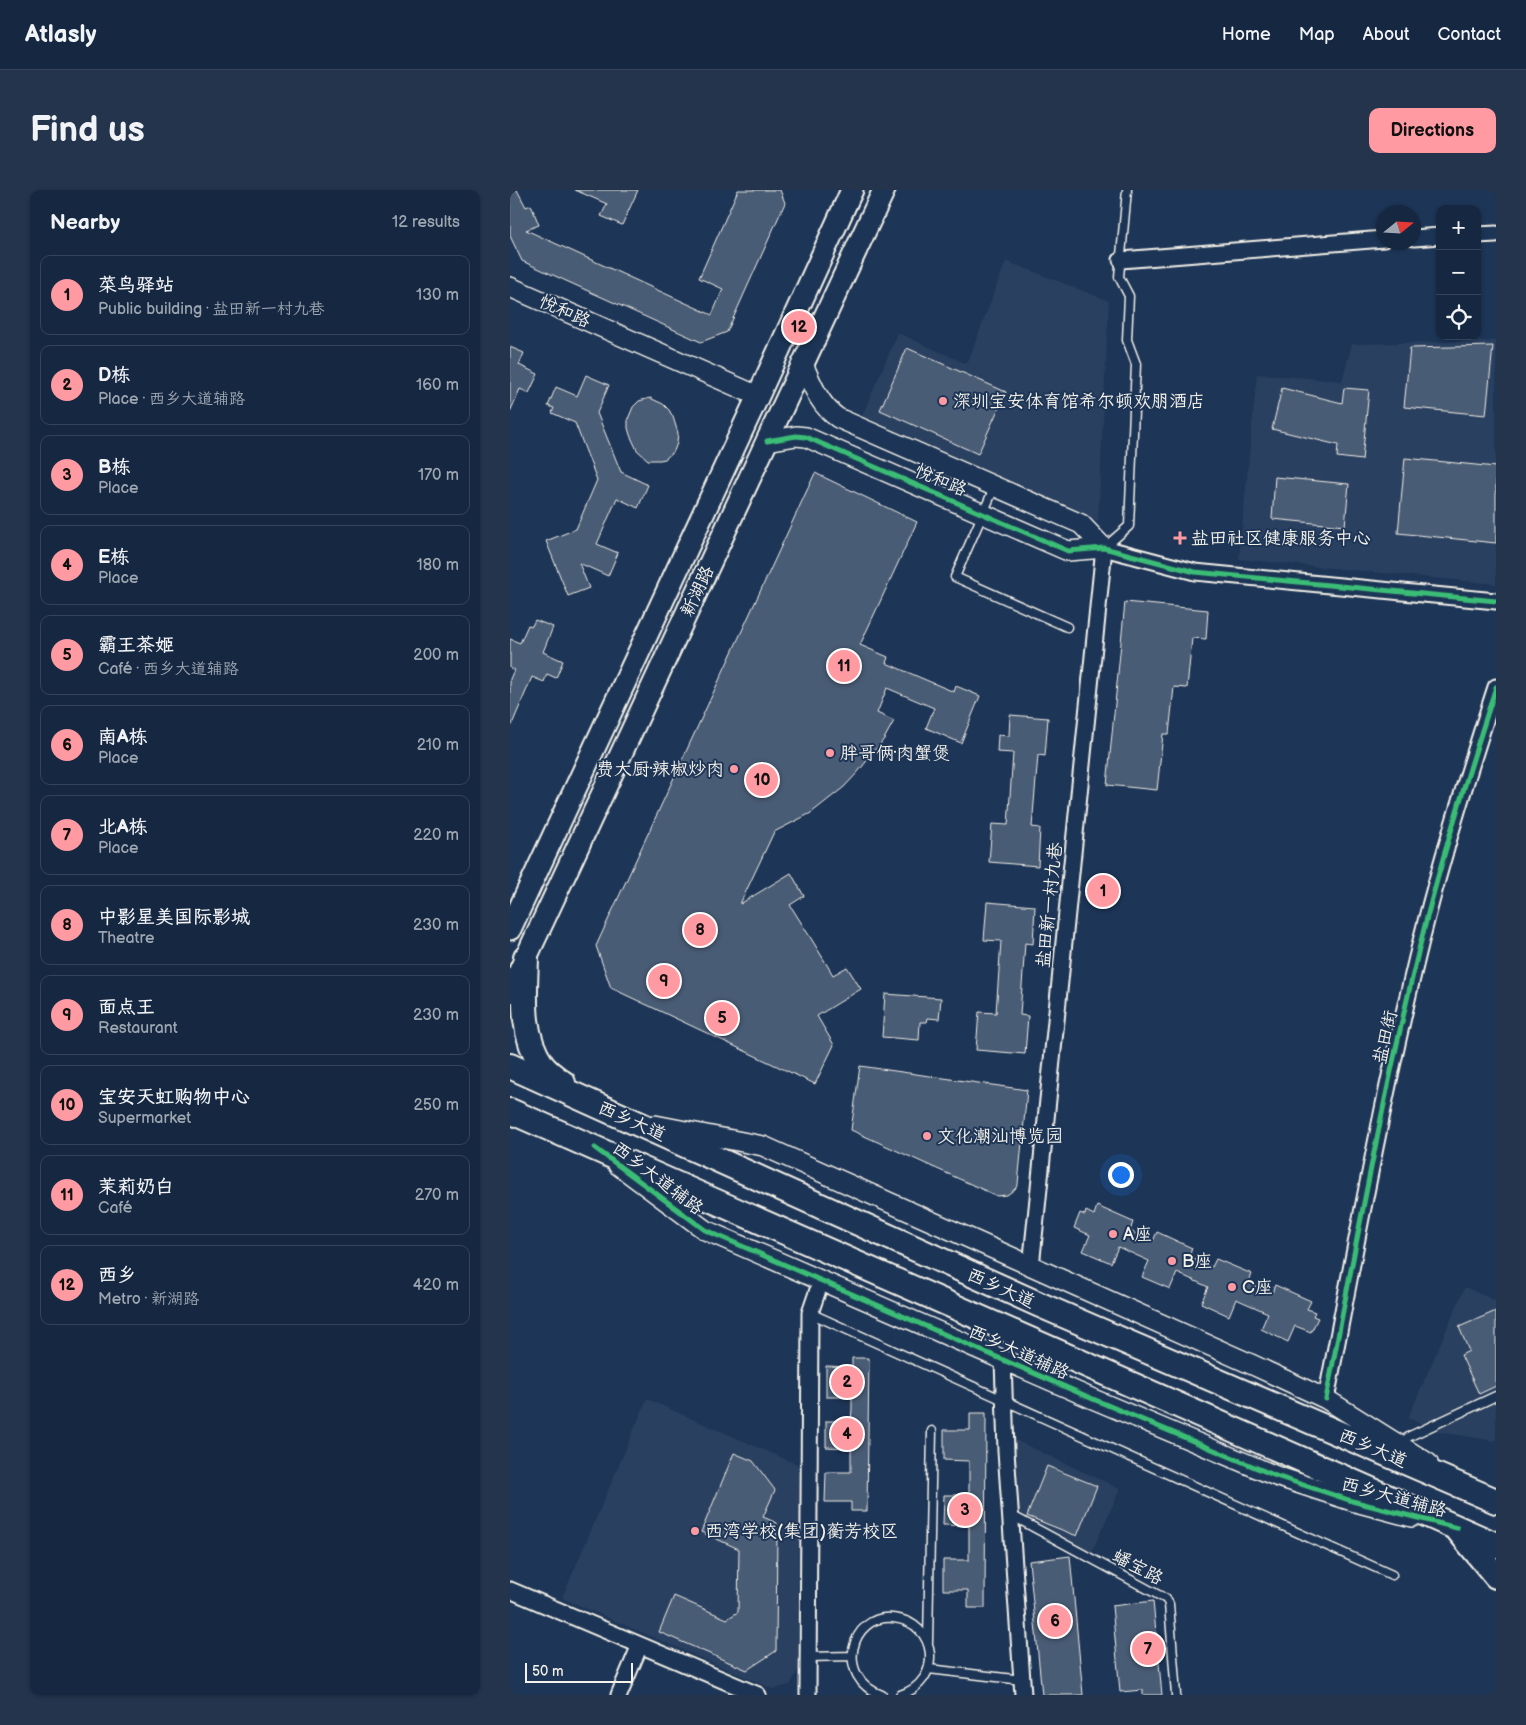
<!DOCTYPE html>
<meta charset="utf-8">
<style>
body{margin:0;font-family:"Balsamiq Sans","LXGW WenKai TC",sans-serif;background:#23344c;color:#f1f3f6}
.controls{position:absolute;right:15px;top:15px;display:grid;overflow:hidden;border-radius:10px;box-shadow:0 1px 4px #0004}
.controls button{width:45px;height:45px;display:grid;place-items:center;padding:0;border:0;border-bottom:1px solid #35445a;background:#162841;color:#f1f3f6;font:25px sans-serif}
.compass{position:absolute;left:866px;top:15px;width:45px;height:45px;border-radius:50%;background:#162841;box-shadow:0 1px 4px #0004;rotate:72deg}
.scale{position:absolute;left:15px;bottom:12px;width:108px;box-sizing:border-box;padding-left:5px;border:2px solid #f4f1e8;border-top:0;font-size:14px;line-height:18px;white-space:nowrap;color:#f4f1e8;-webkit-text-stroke:4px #1d3557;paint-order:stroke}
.you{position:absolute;left:610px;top:984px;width:18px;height:18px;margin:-12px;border:4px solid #fff;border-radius:50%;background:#1a73e8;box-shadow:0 0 0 8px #1a73e833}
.badge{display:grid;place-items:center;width:32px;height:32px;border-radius:50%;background:#ff9aa2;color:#111;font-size:16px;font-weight:700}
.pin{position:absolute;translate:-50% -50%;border:2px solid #fff;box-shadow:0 1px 5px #0006}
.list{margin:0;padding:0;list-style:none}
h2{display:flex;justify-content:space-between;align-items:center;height:65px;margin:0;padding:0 20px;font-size:21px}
h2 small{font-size:16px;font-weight:400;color:#9ea6b1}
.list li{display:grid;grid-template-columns:32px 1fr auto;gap:15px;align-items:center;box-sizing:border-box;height:80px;margin:0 10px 10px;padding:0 10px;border:1px solid #35445a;border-radius:10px}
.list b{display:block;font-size:19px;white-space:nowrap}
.list p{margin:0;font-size:16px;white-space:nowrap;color:#9ea6b1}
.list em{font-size:16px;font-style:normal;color:#9ea6b1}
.icon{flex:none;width:28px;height:28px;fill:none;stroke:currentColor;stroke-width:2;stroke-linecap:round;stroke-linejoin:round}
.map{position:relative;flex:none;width:986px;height:1505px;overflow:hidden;border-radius:10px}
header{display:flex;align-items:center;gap:30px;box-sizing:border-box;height:70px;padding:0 25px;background:#162841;border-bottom:1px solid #35445a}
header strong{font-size:24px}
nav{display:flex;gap:28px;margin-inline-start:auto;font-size:18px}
.intro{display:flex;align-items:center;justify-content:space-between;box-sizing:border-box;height:120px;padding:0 30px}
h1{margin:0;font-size:35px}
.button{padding:12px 22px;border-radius:10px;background:#ff9aa2;color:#111;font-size:18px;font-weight:700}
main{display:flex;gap:30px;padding:0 30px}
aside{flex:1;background:#162841;border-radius:10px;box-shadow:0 1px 4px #0004}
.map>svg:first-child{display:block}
</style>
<header>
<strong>Atlasly</strong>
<nav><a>Home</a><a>Map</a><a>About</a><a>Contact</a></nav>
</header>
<div class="intro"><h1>Find us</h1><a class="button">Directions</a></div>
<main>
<aside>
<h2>Nearby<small>12 results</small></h2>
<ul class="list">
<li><span class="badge">1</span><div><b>菜鸟驿站</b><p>Public building · 盐田新一村九巷</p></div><em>130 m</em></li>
<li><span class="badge">2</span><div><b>D栋</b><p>Place · 西乡大道辅路</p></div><em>160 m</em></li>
<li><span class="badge">3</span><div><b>B栋</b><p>Place</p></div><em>170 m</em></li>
<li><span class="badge">4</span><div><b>E栋</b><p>Place</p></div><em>180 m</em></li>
<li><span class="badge">5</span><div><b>霸王茶姬</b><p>Café · 西乡大道辅路</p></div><em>200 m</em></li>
<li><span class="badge">6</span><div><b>南A栋</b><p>Place</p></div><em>210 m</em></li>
<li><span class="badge">7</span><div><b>北A栋</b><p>Place</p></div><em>220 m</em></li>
<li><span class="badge">8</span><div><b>中影星美国际影城</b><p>Theatre</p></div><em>230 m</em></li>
<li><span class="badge">9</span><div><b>面点王</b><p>Restaurant</p></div><em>230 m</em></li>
<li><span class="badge">10</span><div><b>宝安天虹购物中心</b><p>Supermarket</p></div><em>250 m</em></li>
<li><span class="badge">11</span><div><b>茉莉奶白</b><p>Café</p></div><em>270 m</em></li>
<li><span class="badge">12</span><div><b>西乡</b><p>Metro · 新湖路</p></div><em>420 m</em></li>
</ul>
</aside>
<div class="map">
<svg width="986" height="1505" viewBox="0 0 986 1505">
<rect width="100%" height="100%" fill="#1d3557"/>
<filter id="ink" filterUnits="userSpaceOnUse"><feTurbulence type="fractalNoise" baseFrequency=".02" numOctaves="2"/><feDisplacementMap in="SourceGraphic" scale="10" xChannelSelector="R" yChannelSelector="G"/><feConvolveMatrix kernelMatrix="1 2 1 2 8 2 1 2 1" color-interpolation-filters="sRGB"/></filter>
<g filter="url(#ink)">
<path fill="#2a4060" d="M 496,71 L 599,111 L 588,332 L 352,226 L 388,143 L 457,174 Z
M 986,151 L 986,394 L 729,369 L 747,184 L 832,191 L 842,154 Z
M 955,1097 L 986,1111 L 986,1251 L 929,1242 L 898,1228 Z
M 137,1209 L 289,1275 L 288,1480 L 280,1495 L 263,1499 L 52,1408 Z
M 503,1249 L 610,1299 L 580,1366 L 510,1328 Z"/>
<path fill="#485b74" stroke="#f4f1e8" d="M 0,0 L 7,0 L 16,17 L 21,15 L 29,35 L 16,40 L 202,125 L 213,99 L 189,88 L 228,0 L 270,0 L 275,13 L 217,142 L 191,152 L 12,71 L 0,46 Z
M 65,0 L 128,0 L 112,35 L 91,26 L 97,14 Z
M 983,156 L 976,225 L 894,217 L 900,158 Z
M 0,157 L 14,163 L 9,175 L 28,184 L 19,203 L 10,199 L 0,222 Z
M 397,158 L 496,202 L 468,264 L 370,220 Z
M 76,185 L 99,195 L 87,223 L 111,282 L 138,295 L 128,318 L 107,308 L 87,354 L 108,363 L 98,386 L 69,373 L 79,398 L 58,406 L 36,351 L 66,339 L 87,290 L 65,233 L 42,223 L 44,218 L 38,216 L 46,197 L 67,206 Z
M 772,198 L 832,213 L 834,198 L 859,200 L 852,270 L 827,267 L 828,255 L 762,239 Z
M 140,208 L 153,214 L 159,220 L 163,227 L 168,243 L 167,253 L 164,261 L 155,269 L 150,270 L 138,270 L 127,260 L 120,245 L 118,238 L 118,229 L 123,217 L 129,211 Z
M 895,268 L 986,277 L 986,353 L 888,343 Z
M 305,283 L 407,332 L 350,455 L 378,467 L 376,473 L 444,502 L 446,496 L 470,506 L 451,553 L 416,538 L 424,518 L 377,498 L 367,523 L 384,531 L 374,549 L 348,582 L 334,597 L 301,623 L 264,642 L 230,714 L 281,683 L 294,706 L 280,715 L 302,750 L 323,785 L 337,777 L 351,799 L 307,826 L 324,855 L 305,894 L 101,798 L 86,756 Z
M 765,287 L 839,294 L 835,336 L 762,329 Z
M 615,412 L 698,420 L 696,449 L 682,448 L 677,498 L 664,497 L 659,544 L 653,544 L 647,600 L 597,595 Z
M 25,430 L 43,437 L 33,462 L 53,471 L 46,488 L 37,484 L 34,492 L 22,487 L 0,539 L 0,489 L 4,480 L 0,478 L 0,449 L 10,453 L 18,435 L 22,436 Z
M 500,525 L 538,528 L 535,566 L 528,565 L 522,637 L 530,638 L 528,676 L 479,672 L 482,634 L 498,635 L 503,563 L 487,562 L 488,545 L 499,546 Z
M 477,712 L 525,716 L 523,754 L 515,753 L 510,825 L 518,826 L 515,864 L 466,860 L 469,822 L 486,823 L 491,751 L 474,750 Z
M 375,804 L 431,808 L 429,829 L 418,828 L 417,832 L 410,832 L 409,850 L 372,847 Z
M 350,876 L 517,900 L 508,994 L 505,999 L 497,1005 L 487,1006 L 341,940 Z
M 587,1016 L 623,1032 L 620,1041 L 643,1051 L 647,1042 L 682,1058 L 679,1067 L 702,1077 L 706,1069 L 742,1084 L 738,1093 L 762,1103 L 765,1095 L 801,1111 L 797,1119 L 805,1122 L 803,1126 L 808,1128 L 801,1142 L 785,1136 L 778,1152 L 751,1139 L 758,1123 L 726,1109 L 719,1126 L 691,1113 L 698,1097 L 683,1090 L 667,1083 L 660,1099 L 632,1087 L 639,1071 L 608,1057 L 601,1073 L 573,1061 L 580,1045 L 564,1038 L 570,1023 L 575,1025 L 576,1021 L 584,1025 Z
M 986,1121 L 986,1196 L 969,1204 L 951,1165 L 959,1161 L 949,1137 Z
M 342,1168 L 359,1168 L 357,1321 L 341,1321 L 341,1312 L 315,1312 L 316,1282 L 341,1282 L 341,1258 L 316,1257 L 316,1231 L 341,1231 L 342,1219 L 342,1207 L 316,1207 L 316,1176 L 342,1177 Z
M 460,1223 L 476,1223 L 475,1418 L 458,1418 L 458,1400 L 433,1400 L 433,1370 L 459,1370 L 459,1336 L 433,1335 L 434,1305 L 459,1305 L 459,1271 L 434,1270 L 434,1240 L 460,1240 Z
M 224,1263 L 243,1271 L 265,1300 L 253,1327 L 267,1333 L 266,1461 L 237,1480 L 149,1442 L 164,1406 L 217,1429 L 228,1422 L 229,1359 L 191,1342 Z
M 537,1276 L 587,1296 L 567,1346 L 517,1326 Z
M 560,1366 L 573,1505 L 532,1505 L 519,1371 Z
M 643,1411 L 652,1505 L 633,1505 L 633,1500 L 610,1502 L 602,1416 Z"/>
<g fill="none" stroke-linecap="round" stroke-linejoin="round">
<defs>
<path id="service" d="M 485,296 L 445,387 L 557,437
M 594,358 L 619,336 L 626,174 L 617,150 L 619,106 L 609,87 L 617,0
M 300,1123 L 882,1385
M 888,1254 L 900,1246 L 986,1206
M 501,1325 L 656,1409 L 659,1414 L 666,1505
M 418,1452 L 422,1241
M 298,1467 L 342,1466
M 419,1479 L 512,1490
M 372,1505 C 324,1489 340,1423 383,1428 C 428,1432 434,1492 390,1505"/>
<path id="minor" d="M 967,45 L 986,44
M 904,48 L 930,46
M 611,70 L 874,49
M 521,1077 L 594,358 L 685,382 L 986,411
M 493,1170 L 496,1261 L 513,1505
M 816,1209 C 846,1055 874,900 912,747 C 933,662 959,580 986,497
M 0,1400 L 248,1505
M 109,1505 L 130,1455
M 298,1505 L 300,1123 L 311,1091"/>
<path id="tertiary" d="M 0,97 L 248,206
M 293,174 C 302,194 309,215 328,228 L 571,334 L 594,358
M 257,251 L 286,246 L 296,247 L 558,361 L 594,358
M 145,935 L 253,956 L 743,1175 L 816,1209 L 918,1273
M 108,975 L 195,1040 L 583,1209 L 766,1286 L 842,1311 L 902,1327"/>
<path id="secondary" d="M 0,739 L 248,206 L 342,0
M 0,802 L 374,0"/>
<path id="primary" d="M 16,768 C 15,805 10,843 32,875 C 37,882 46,888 53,893
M 0,876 L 528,1114 L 986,1311
M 0,921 L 986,1355
M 949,1341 L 986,1386"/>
</defs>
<use href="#service" stroke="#f4f1e8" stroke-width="11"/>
<use href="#minor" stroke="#f4f1e8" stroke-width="19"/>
<use href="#tertiary" stroke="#f4f1e8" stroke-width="22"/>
<use href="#secondary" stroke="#f4f1e8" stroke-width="25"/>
<use href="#primary" stroke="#f4f1e8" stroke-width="28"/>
<use href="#service" stroke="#1d3557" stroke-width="8"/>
<use href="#minor" stroke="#1d3557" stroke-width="15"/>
<use href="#tertiary" stroke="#1d3557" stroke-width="19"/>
<use href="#secondary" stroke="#1d3557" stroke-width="21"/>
<use href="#primary" stroke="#1d3557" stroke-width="24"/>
<defs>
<path id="cycleway" d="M 257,251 L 286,246 L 296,247 L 558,361 L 594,358 L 685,382 L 986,411
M 85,958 L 195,1040 L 583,1209 L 766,1286 L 842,1311 L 947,1338
M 816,1209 C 846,1055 874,900 912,747 C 933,662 959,580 986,497"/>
</defs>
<use href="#cycleway" stroke="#1d3557" stroke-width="8"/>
<use href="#cycleway" stroke="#3abd76" stroke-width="5"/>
</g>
</g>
<g fill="#ff9aa2" stroke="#1d3557" stroke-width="2">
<circle cx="433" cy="211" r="5"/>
<path d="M667.5 340.5h5v5h5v5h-5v5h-5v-5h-5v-5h5z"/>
<circle cx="320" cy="563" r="5"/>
<circle cx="224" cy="579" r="5"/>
<circle cx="417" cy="946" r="5"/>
<circle cx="603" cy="1044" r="5"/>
<circle cx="662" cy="1071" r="5"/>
<circle cx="722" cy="1097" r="5"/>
<circle cx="185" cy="1341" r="5"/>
</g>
<g text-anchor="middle" stroke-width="4" stroke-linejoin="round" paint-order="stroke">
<g font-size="18" fill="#f4f1e8" stroke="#1d3557">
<text transform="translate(55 121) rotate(24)" y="6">悦和路</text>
<text transform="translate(431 290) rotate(23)" y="6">悦和路</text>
<text transform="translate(187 401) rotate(-65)" y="6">新湖路</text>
<text transform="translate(539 715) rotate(-84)" y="6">盐田新一村九巷</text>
<text transform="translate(875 847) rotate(-77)" y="6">盐田街</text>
<text transform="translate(122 931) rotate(24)" y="6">西乡大道</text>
<text transform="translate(148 988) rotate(37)" y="6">西乡大道辅路</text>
<text transform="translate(491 1098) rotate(24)" y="6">西乡大道</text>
<text transform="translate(509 1162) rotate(24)" y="6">西乡大道辅路</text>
<text transform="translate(863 1258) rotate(23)" y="6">西乡大道</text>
<text transform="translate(884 1307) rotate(15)" y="6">西乡大道辅路</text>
<text transform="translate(628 1377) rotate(28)" y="6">蟠宝路</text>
</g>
<g font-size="18" fill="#f4f1e8" stroke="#1d3557" text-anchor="start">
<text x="443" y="217">深圳宝安体育馆希尔顿欢朋酒店</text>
<text x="681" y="354">盐田社区健康服务中心</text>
<text x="330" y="569">胖哥俩·肉蟹煲</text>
<text x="214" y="585" text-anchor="end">费大厨·辣椒炒肉</text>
<text x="427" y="952">文化潮汕博览园</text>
<text x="613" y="1050">A座</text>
<text x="672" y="1077">B座</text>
<text x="732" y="1103">C座</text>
<text x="195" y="1347">西湾学校(集团)蘅芳校区</text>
</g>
</g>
</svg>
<div class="controls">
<button>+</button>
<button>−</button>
<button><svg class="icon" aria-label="locate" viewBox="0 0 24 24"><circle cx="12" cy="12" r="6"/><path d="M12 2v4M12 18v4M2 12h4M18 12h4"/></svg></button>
</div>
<svg class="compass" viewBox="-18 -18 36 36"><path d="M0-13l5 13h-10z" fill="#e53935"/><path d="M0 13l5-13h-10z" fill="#9ea6b1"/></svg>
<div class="scale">50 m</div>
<div class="you"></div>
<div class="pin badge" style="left:593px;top:701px">1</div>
<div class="pin badge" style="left:337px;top:1192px">2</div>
<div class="pin badge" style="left:455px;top:1320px">3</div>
<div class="pin badge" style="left:337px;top:1244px">4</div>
<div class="pin badge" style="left:212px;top:828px">5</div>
<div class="pin badge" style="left:545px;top:1431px">6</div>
<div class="pin badge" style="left:638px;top:1459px">7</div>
<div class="pin badge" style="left:190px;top:740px">8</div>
<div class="pin badge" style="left:154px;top:791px">9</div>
<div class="pin badge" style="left:252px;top:590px">10</div>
<div class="pin badge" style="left:334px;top:476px">11</div>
<div class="pin badge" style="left:289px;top:137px">12</div>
</div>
</main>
